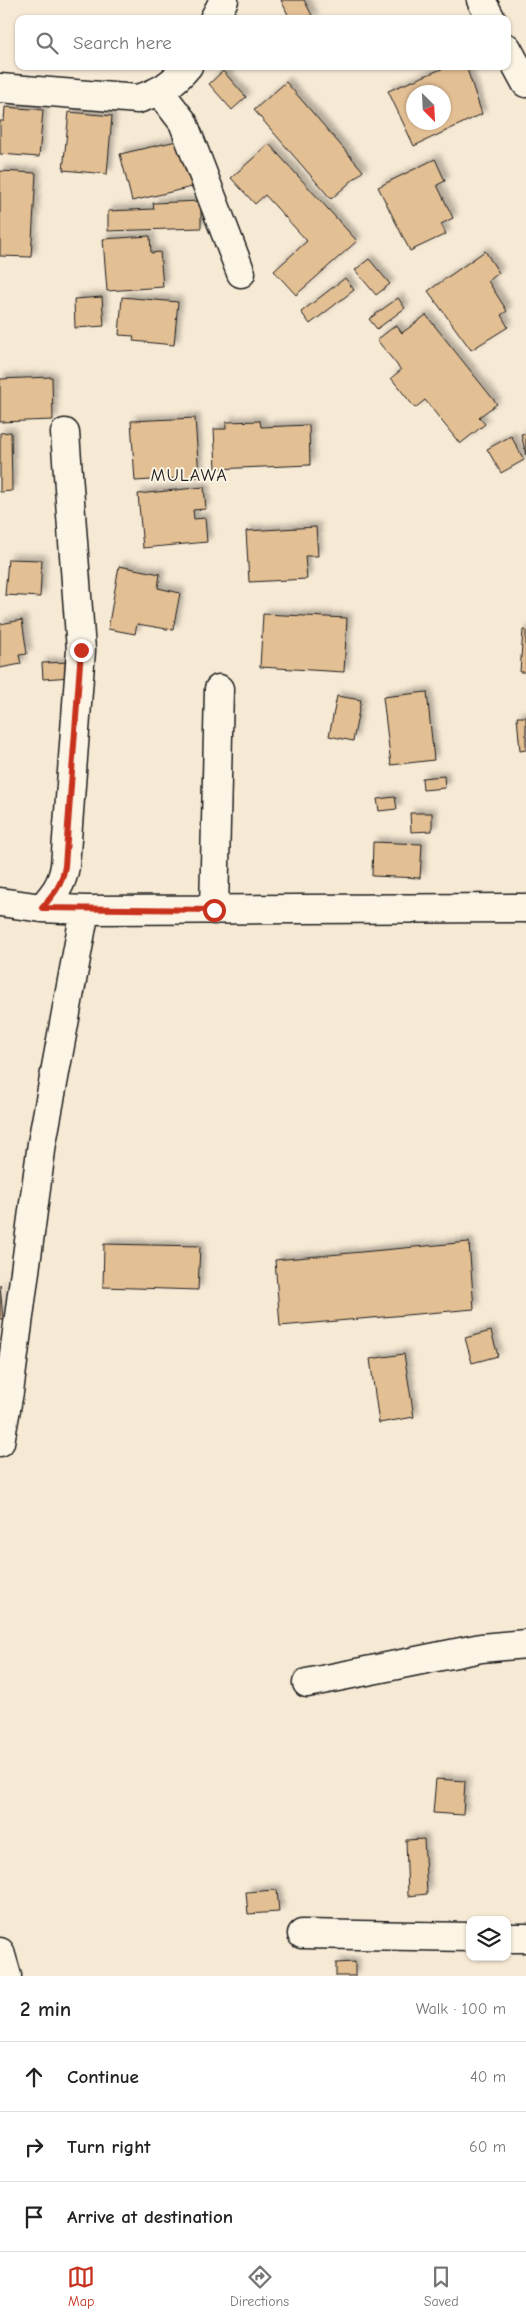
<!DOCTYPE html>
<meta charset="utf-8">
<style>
body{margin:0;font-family:"Comic Neue",sans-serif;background:#f2f2f2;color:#222}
.controls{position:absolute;right:15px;bottom:15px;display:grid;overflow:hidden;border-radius:10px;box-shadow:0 1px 4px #0004}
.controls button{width:45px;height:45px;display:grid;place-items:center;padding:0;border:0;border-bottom:1px solid #e0e0e0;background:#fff;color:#222;font:25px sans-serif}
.compass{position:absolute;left:406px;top:85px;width:45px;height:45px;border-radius:50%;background:#fff;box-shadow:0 1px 4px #0004;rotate:156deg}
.stop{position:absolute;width:15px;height:15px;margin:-11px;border:4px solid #c8321e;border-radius:50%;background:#fff}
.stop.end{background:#c8321e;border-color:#fff;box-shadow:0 1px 5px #0008}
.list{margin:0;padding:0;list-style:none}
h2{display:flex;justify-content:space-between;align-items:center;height:65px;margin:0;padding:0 20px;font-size:21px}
h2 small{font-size:16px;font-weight:400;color:#767676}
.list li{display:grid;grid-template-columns:32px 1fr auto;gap:15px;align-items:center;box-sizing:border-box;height:70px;padding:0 20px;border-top:1px solid #e0e0e0}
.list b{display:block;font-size:19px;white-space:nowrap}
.list em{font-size:16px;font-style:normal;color:#767676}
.icon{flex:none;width:28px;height:28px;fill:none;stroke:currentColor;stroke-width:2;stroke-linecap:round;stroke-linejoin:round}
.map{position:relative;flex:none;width:526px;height:1976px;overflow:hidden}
.search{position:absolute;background:#fff;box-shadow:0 1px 4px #0004;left:15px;right:15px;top:15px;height:55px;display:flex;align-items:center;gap:12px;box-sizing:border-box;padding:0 18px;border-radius:10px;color:#767676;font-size:19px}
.sheet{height:275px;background:#fff}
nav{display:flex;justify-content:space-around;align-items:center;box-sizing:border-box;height:70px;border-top:1px solid #e0e0e0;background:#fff;font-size:14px;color:#767676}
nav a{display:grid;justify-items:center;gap:2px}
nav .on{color:#c8321e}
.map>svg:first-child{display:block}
</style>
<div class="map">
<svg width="526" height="1976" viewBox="0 0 526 1976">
<defs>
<filter id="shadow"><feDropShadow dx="4.5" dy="-4.5" stdDeviation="2.5" flood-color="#0004"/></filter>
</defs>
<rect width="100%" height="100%" fill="#f7ead5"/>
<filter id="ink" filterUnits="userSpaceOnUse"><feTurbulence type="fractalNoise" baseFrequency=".02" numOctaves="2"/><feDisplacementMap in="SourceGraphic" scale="10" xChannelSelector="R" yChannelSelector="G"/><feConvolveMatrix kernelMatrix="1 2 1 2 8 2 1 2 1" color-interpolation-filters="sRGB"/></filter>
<g filter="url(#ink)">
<path fill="#e3bf94" stroke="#1c1c1c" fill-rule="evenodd" filter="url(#shadow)" d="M 281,0 L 304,0 L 314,19 L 290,19 Z
M 449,66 L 466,66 L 482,114 L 414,146 L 388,91 ZM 414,92 L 444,92 L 444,122 L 414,122 Z
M 223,71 L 246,97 L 232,110 L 209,84 Z
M 286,82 L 363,171 L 331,199 L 254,110 Z
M 5,107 L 43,110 L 39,157 L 0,154 L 0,121 L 4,121 Z
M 69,112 L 112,116 L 107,174 L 63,170 Z
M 181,140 L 192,187 L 132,201 L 120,154 Z
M 269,144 L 357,241 L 296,295 L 274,271 L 307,241 L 265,195 L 255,204 L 231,178 Z
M 435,159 L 445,181 L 437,185 L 453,218 L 441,224 L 446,234 L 410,251 L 378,187 Z
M 0,171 L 36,173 L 31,257 L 0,256 Z
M 201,201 L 201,228 L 108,231 L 108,211 L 154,209 L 153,203 Z
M 150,236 L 151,253 L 160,252 L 163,287 L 107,291 L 103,239 Z
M 485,251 L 499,273 L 488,281 L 507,311 L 501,315 L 508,327 L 471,350 L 428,291 Z
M 369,259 L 390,284 L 376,295 L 355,270 Z
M 345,278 L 354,290 L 310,324 L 301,312 Z
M 102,297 L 104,326 L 75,328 L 74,299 Z
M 122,297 L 178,302 L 174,345 L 133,341 L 134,336 L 119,335 Z
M 398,298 L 405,308 L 377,329 L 369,319 Z
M 426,315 L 497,404 L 479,417 L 485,424 L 460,444 L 425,400 L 415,408 L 391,378 L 401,370 L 377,340 L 396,325 L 402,333 Z
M 52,377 L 53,420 L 0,422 L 0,379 Z
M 195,418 L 199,477 L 135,481 L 131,421 Z
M 260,421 L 261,427 L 309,425 L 310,465 L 216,469 L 214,429 L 226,429 L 226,422 Z
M 11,432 L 12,491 L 0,492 L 0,433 Z
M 526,433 L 526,455 L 521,434 Z
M 511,436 L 524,460 L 501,473 L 487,449 Z
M 204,487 L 206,509 L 193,510 L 194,519 L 205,518 L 207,542 L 143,548 L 138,494 Z
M 316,527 L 318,556 L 305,556 L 307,579 L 249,582 L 246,531 Z
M 8,559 L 42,560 L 40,597 L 5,595 Z
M 119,566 L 160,574 L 158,588 L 180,593 L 173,630 L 137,624 L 135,634 L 108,629 Z
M 263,614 L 347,618 L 344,672 L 260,667 Z
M 22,620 L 27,654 L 19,655 L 21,664 L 0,668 L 0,624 Z
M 523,630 L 526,630 L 526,672 L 520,672 Z
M 71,662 L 71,677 L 43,679 L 42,663 Z
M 427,692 L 434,760 L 391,765 L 383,697 Z
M 337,696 L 361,700 L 353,741 L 329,736 Z
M 517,717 L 526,717 L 526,750 L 520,751 Z
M 444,776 L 445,788 L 423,790 L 422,778 Z
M 395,797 L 397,809 L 379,811 L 377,799 Z
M 410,813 L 432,813 L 432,831 L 411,832 Z
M 373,842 L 422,844 L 420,878 L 372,876 Z
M 469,1242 L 474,1309 L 280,1326 L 275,1260 Z
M 104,1244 L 200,1246 L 198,1290 L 103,1287 Z
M 0,1284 L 3,1319 L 0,1319 Z
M 491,1331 L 498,1356 L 472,1363 L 465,1338 Z
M 404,1354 L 414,1417 L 379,1423 L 370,1359 Z
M 436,1779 L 465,1781 L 463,1815 L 433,1813 Z
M 424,1839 L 427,1894 L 408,1896 L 406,1840 Z
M 277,1890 L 279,1912 L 248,1914 L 246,1892 Z
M 355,1962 L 355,1976 L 336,1976 L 336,1963 Z"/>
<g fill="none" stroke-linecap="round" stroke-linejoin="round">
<defs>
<path id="minor" d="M 481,0 L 491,19
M 214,19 L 224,0
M 507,48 L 526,83
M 0,88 L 138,99 C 160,92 173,84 188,66
M 160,92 L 183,122 L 241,273
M 0,902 L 42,908 L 85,910 L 526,908
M 42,908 C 54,894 62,885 65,866 L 81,650 L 65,433
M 214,910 L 219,689
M 0,1442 L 9,1392 L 42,1143 L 85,910
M 307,1683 L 481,1648 L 526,1644
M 302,1934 L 470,1937
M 507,1938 L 526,1938
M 0,1952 L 7,1976"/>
</defs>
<use href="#minor" stroke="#1c1c1c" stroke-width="31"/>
<use href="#minor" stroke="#fcf5e5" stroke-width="28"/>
</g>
</g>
<g fill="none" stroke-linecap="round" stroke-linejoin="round" filter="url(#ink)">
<path stroke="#c8321e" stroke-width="6" d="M 81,650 L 65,866 C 62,885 54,894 42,908 L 214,910"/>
</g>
<g text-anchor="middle" stroke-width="4" stroke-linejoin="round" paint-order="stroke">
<g font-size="18" letter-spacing="1" fill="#1c1c1c" stroke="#fcf5e5">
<text x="189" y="481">MULAWA</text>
</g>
</g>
</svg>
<div class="controls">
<button><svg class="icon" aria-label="layers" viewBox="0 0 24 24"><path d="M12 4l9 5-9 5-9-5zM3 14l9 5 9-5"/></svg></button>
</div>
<svg class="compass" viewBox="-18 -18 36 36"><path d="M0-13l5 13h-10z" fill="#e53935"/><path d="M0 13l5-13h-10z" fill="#767676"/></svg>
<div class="stop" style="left:214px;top:910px"></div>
<div class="stop end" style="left:81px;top:650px"></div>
<div class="search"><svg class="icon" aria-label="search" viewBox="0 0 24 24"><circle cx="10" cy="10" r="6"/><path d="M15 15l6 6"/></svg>Search here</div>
</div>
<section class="sheet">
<h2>2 min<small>Walk · 100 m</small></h2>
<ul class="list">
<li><svg class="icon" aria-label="ahead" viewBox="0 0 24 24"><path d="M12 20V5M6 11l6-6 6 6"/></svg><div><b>Continue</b></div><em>40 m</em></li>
<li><svg class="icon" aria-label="right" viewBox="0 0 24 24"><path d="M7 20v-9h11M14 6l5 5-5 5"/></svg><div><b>Turn right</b></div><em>60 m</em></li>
<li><svg class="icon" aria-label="arrive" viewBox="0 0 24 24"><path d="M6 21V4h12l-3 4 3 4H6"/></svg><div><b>Arrive at destination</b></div></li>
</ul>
</section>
<nav>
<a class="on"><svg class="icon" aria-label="map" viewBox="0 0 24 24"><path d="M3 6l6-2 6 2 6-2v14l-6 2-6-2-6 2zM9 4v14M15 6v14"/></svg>Map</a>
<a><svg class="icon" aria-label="directions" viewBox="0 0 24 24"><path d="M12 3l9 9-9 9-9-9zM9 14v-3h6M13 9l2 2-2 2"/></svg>Directions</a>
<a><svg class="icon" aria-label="saved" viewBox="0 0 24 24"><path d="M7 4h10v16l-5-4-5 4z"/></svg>Saved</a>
</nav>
